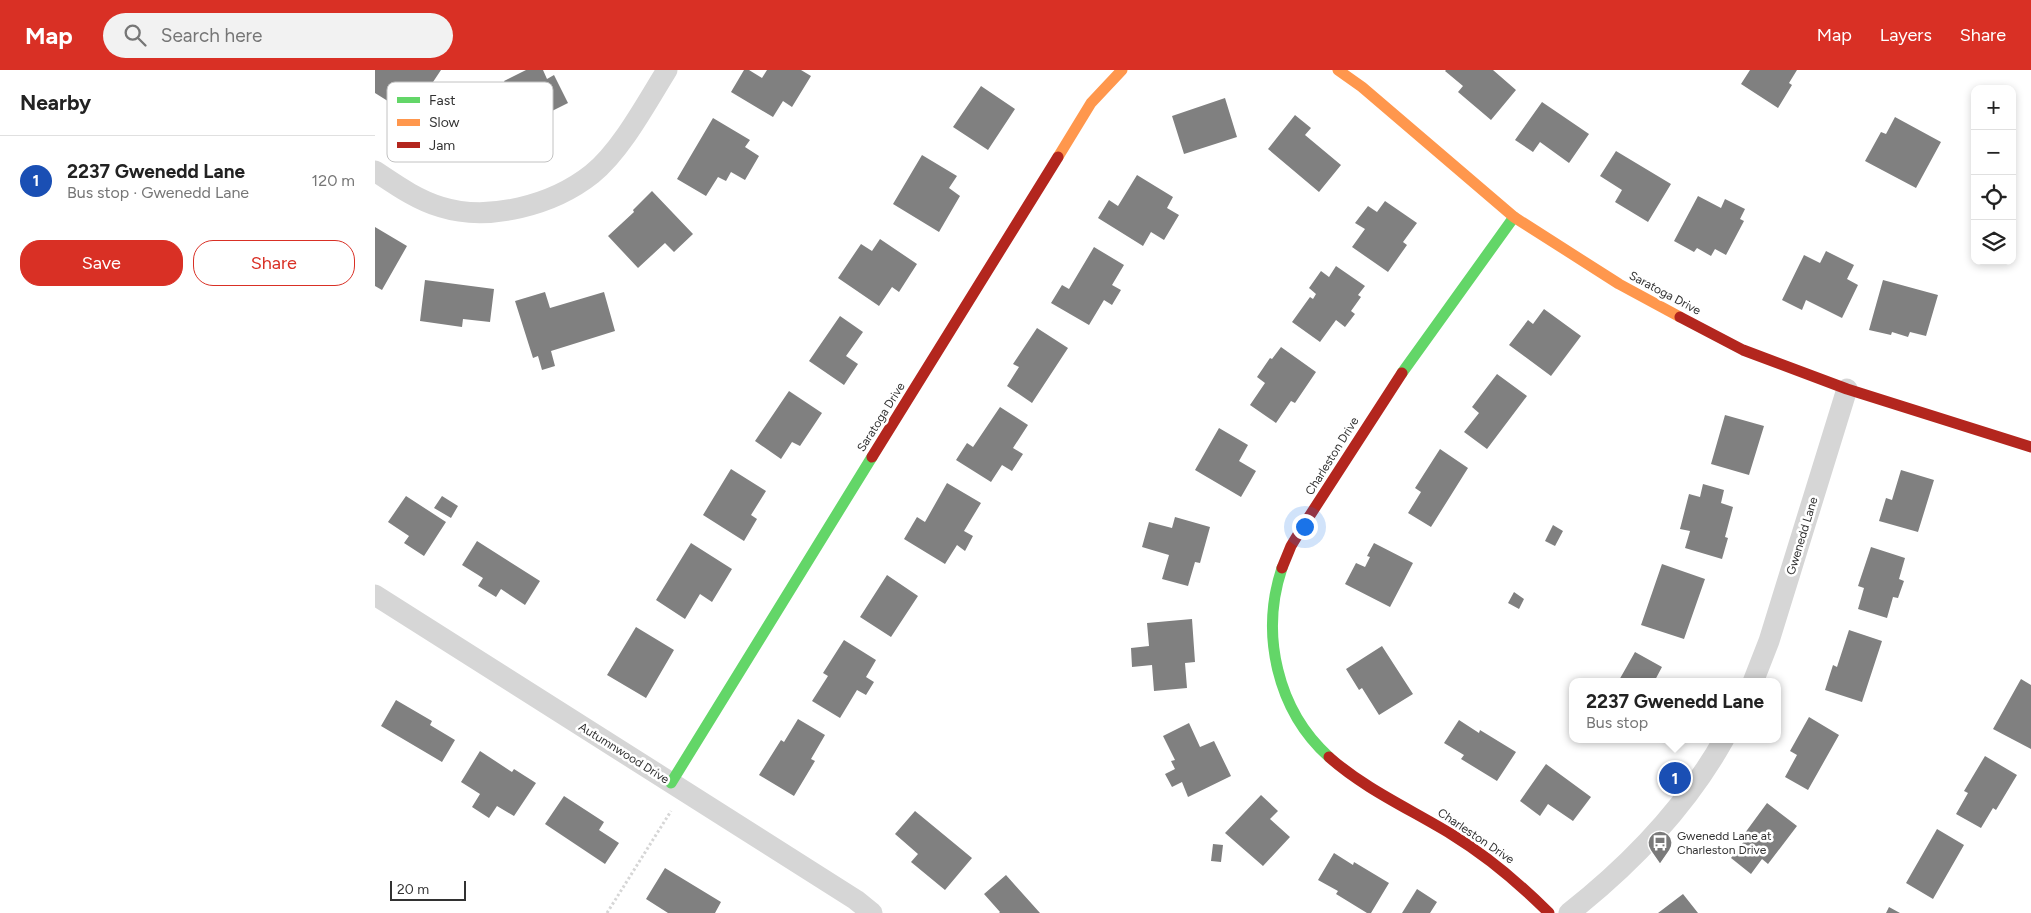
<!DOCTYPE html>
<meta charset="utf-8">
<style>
body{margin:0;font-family:Figtree,sans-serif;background:#f2f2f2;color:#222}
.controls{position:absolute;right:15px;top:15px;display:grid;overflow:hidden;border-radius:10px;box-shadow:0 2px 8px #0003}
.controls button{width:45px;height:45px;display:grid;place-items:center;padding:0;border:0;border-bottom:1px solid #e0e0e0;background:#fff;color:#222;font:25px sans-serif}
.scale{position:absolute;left:15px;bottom:12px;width:76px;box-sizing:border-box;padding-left:5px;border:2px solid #323232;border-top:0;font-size:14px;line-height:18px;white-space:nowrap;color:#323232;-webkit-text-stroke:4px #fff;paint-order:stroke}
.you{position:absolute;left:929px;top:456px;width:18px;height:18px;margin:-12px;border:4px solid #fff;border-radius:50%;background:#1a73e8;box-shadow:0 0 0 8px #1a73e833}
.badge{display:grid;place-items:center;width:32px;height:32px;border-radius:50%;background:#d93025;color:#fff;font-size:16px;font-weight:700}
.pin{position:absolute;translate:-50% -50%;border:2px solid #fff;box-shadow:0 1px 5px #0006}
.popup{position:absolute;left:1194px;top:608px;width:212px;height:65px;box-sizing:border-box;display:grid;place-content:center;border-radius:10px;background:#fff;filter:drop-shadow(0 1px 4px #0005);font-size:16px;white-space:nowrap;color:#767676}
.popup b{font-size:19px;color:#222}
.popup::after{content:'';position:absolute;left:50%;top:100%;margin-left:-10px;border:10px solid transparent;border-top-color:#fff}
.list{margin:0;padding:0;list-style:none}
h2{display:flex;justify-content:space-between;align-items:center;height:65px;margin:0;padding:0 20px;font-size:21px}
h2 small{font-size:16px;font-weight:400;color:#767676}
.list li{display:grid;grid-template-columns:32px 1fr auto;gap:15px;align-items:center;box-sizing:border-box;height:90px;padding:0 20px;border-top:1px solid #e0e0e0}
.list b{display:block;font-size:19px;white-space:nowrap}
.list p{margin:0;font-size:16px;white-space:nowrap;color:#767676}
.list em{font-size:16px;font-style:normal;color:#767676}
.actions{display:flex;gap:10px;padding:15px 20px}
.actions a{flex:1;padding:11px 0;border:1px solid #d93025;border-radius:20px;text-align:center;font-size:18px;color:#d93025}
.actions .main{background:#d93025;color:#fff}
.icon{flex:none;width:28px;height:28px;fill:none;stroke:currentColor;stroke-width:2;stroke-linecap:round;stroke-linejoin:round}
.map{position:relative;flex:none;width:1656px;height:843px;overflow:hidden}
header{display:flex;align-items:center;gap:30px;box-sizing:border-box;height:70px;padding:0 25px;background:#d93025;color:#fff}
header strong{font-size:24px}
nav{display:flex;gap:28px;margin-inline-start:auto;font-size:18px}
.search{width:350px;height:45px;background:#f2f2f2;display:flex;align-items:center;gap:12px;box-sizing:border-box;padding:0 18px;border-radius:28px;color:#767676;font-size:19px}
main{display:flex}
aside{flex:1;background:#fff}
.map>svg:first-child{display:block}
</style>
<header>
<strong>Map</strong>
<div class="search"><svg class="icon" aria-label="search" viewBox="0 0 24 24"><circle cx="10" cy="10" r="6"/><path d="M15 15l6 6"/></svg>Search here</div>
<nav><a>Map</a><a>Layers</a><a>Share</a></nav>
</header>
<main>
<aside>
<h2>Nearby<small></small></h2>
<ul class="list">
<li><span class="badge" style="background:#1a4fb4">1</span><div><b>2237 Gwenedd Lane</b><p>Bus stop · Gwenedd Lane</p></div><em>120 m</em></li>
</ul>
<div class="actions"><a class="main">Save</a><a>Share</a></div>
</aside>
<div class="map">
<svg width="1656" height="843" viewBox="0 0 1656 843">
<rect width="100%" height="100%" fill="#fff"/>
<path fill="#808080" d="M 0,0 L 66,0 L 58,12 L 64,16 L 43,50 L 0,23 Z
M 151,0 L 168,0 L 172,9 L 179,5 L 193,33 L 147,56 L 143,47 L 120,59 L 105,30 L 132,17 L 129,11 Z
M 369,0 L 374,0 L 387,8 L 392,0 L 426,0 L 436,6 L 417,37 L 408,31 L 398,47 L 356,22 Z
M 1071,0 L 1118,0 L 1141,20 L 1116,50 L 1083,22 L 1088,16 L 1070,1 Z
M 1375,0 L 1422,0 L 1414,13 L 1417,15 L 1403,38 L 1366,14 Z
M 606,16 L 640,39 L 613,80 L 578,57 Z
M 850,28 L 862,67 L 809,84 L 797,46 Z
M 1167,32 L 1214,64 L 1194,93 L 1165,72 L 1158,82 L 1140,70 Z
M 920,45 L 936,58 L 930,65 L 966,95 L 944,122 L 893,79 Z
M 1520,47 L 1566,72 L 1541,118 L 1490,91 L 1506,62 L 1511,64 Z
M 338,48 L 375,70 L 370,77 L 384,86 L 370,110 L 356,102 L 351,111 L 343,107 L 331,126 L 302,109 Z
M 1241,81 L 1296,114 L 1273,152 L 1240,132 L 1247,120 L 1225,106 Z
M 547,85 L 582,106 L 574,118 L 585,126 L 564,162 L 518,134 Z
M 762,105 L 798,127 L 792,138 L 804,145 L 789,170 L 776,162 L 768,176 L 723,148 L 734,130 L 743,136 Z
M 277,121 L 318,164 L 299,182 L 290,173 L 263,198 L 233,166 L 259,142 L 258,140 Z
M 1323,126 L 1346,138 L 1350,129 L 1370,139 L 1365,149 L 1369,151 L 1351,185 L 1340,179 L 1336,186 L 1322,178 L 1319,182 L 1299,171 Z
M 1010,131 L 1042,153 L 1028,172 L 1032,175 L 1013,202 L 977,177 L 990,159 L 980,153 L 993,136 L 1002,142 Z
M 0,157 L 32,176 L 7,220 L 0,216 Z
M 505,169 L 542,194 L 524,222 L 517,217 L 504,236 L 463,208 L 486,174 L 497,181 Z
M 719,177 L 749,195 L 737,215 L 746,220 L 737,235 L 729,230 L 714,255 L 676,233 L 687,215 L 694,219 Z
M 1451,181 L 1479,195 L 1472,209 L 1483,215 L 1467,248 L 1431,230 L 1427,240 L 1407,230 L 1429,185 L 1445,193 Z
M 961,196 L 990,216 L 983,225 L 986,227 L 976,241 L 980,244 L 970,257 L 961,250 L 945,272 L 917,252 L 935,227 L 938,229 L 941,224 L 934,218 L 946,201 L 954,207 Z
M 50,210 L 119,219 L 115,252 L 88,249 L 87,257 L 45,251 Z
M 1508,210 L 1563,225 L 1551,266 L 1535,262 L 1533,267 L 1517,262 L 1516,265 L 1494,260 Z
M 170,222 L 175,238 L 229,222 L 240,261 L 176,281 L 180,296 L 167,300 L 163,286 L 158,288 L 140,231 Z
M 1169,239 L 1206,266 L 1176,306 L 1134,275 L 1153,250 L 1158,254 Z
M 465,246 L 488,262 L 471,286 L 483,294 L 469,315 L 434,291 Z
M 662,258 L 693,278 L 657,333 L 632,316 L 644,297 L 638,294 Z
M 906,277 L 941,302 L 920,333 L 916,331 L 901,353 L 875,335 L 890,313 L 882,307 L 895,288 L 897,289 Z
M 1122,304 L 1152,326 L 1112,379 L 1089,362 L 1104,343 L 1097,337 Z
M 414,321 L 447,343 L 425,376 L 417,372 L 406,389 L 380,371 Z
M 625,337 L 653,355 L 638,378 L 648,384 L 637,401 L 627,395 L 616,412 L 581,390 L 592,373 L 598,377 Z
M 1350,345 L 1389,356 L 1374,405 L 1336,394 Z
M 844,358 L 873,375 L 864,391 L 881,401 L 866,427 L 820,400 Z
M 1065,379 L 1093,398 L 1056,457 L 1033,443 L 1046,422 L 1040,418 Z
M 356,399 L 391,421 L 376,445 L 382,449 L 369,471 L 328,445 Z
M 1526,400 L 1559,410 L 1543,462 L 1504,451 L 1511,428 L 1517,430 Z
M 572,413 L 606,433 L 589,461 L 598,466 L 590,481 L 582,475 L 570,494 L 529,469 L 542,447 L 550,452 Z
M 1328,414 L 1349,420 L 1346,433 L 1358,437 L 1350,467 L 1353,468 L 1347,489 L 1310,478 L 1315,461 L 1305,459 L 1314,424 L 1325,427 Z
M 31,426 L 71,452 L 49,486 L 29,473 L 34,466 L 13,452 Z
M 67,426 L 83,436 L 76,448 L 59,438 Z
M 800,447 L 835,457 L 825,493 L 820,492 L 813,516 L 787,509 L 794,485 L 767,477 L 774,452 L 797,458 Z
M 1178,455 L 1188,461 L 1180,476 L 1170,471 Z
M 102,471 L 165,511 L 150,535 L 126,519 L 121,527 L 103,516 L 108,508 L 87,495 Z
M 316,473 L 357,499 L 337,532 L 325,524 L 310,549 L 281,530 Z
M 999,473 L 1038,493 L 1015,537 L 970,514 L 981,493 L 990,497 L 995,487 L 992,486 Z
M 1496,477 L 1530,488 L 1524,509 L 1529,511 L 1523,528 L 1518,527 L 1512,548 L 1483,539 L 1489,518 L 1483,516 Z
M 1287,494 L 1330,509 L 1309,569 L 1266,555 Z
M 512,505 L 543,526 L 516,567 L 485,547 Z
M 1139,522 L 1149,529 L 1144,539 L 1133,533 Z
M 817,549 L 820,592 L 810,593 L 812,618 L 779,621 L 777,595 L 757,597 L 756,578 L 774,576 L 772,553 Z
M 261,557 L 299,580 L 271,628 L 232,605 Z
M 1474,560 L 1507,571 L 1487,632 L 1450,620 L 1458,595 L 1462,597 Z
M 469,570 L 501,590 L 491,607 L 499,612 L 491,625 L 482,620 L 465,648 L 437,631 L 453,606 L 448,603 Z
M 1007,576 L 1038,624 L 1004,645 L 987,618 L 984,620 L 971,599 Z
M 1260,582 L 1287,597 L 1279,612 L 1243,612 Z
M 1646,609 L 1656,615 L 1656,679 L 1618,659 Z
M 21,630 L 57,651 L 55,655 L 80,670 L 67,692 L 6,656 Z
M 1434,647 L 1464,665 L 1433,720 L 1410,707 L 1422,685 L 1415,681 Z
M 423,649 L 450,665 L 436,689 L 440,691 L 419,726 L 384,705 L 406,670 L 409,672 Z
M 1084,650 L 1104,663 L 1105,660 L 1141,682 L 1122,711 L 1086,689 L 1089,685 L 1069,673 Z
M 814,653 L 825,677 L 839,671 L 856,706 L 813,727 L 807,712 L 797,717 L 790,704 L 800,699 L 796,691 L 800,690 L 788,666 Z
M 105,681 L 137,702 L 139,699 L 161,713 L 139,746 L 122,736 L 114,748 L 97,737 L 105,724 L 86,712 Z
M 1610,686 L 1642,705 L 1621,740 L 1618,738 L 1606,758 L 1581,744 L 1593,723 L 1589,721 Z
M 1171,694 L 1216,727 L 1198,751 L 1173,734 L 1165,746 L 1145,731 Z
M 886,725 L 903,741 L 895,749 L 915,767 L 888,796 L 850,763 Z
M 189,726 L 229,752 L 224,760 L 244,773 L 230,794 L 170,754 Z
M 1392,733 L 1422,756 L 1393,794 L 1387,789 L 1376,804 L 1356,788 L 1370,770 L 1367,767 Z
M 540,741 L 597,788 L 570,820 L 536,792 L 543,784 L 520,764 Z
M 1562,759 L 1589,775 L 1558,829 L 1531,813 Z
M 838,774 L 848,775 L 846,792 L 836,791 Z
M 959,783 L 978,795 L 979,792 L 1014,813 L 996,843 L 992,843 L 961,824 L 963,821 L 943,810 Z
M 290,798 L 346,832 L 340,843 L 293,843 L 271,829 Z
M 631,805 L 665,843 L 624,843 L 625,842 L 609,824 Z
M 1042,819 L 1062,832 L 1055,843 L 1027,843 Z
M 1308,824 L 1323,843 L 1283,843 Z
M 1514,837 L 1525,843 L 1511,843 Z"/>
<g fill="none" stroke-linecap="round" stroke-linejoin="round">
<path stroke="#d6d6d6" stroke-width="3" stroke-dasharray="2.5 2.5" stroke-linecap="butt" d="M 232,843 L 296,741"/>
<path stroke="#d6d6d6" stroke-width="21" d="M 0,101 C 21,115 42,130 66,137 C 114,152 178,135 217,104 C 246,81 272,32 292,0
M 0,525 L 481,830 L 497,843
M 1378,612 L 1394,571 L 1472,319
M 1194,843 C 1255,795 1311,737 1349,669"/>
<path stroke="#63d668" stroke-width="11" d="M 1027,303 L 1139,147
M 907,498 C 885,564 902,640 954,687
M 296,713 L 497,387"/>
<path stroke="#ff974d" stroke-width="11" d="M 963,0 L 987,17 L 1139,147 L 1244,214 L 1305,247
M 683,87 L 716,33 L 747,0"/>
<path stroke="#b3261e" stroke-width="11" d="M 1305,247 L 1368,280 L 1472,319 L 1656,377
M 497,387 L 683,87
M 907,498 L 916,476 L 930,453 L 1027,303
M 954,687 C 990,719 1035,739 1076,764 C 1112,786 1144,813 1174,843"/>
</g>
<defs>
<symbol id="bus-pin" viewBox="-11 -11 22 30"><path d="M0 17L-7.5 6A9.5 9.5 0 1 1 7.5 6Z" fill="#7a7a7a" stroke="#fff"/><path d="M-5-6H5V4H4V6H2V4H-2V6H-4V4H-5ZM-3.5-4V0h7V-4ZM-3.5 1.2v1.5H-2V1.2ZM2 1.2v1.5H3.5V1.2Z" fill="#fff"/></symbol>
</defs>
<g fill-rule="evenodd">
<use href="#bus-pin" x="1271" y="759" width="28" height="38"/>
</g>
<g text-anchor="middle" stroke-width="5" stroke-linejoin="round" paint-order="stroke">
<g font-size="12" fill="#323232" stroke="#fff">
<text transform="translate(1290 223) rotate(28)" y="4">Saratoga Drive</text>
<text transform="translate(506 347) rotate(-58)" y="4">Saratoga Drive</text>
<text transform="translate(957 386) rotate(-58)" y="4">Charleston Drive</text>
<text transform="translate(1427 466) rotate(-73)" y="4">Gwenedd Lane</text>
<text transform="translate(249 683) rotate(32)" y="4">Autumnwood Drive</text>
<text transform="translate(1101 766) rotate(34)" y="4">Charleston Drive</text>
</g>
<g font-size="12" fill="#323232" stroke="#fff" text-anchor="start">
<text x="1302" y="770">Gwenedd Lane at<tspan x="1302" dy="14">Charleston Drive</tspan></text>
</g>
</g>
<rect x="12" y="12" width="166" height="80" rx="8" fill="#fff" stroke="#c2c2c2" stroke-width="1"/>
<rect x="22" y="27" width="23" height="6" fill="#63d668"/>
<rect x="22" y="49" width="23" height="7" fill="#ff974d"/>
<rect x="22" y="72" width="23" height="6" fill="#b3261e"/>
<g font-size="14" fill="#323232">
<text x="54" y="35">Fast</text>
<text x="54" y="57">Slow</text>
<text x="54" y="80">Jam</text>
</g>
</svg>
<div class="controls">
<button>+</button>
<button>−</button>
<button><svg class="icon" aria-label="locate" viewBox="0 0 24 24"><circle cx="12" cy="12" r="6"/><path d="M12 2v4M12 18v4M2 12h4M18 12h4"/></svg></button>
<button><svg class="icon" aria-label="layers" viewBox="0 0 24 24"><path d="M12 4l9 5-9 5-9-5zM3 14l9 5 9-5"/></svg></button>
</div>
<div class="scale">20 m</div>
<div class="you"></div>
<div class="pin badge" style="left:1300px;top:708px;background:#1a4fb4">1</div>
<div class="popup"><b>2237 Gwenedd Lane</b>Bus stop</div>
</div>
</main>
